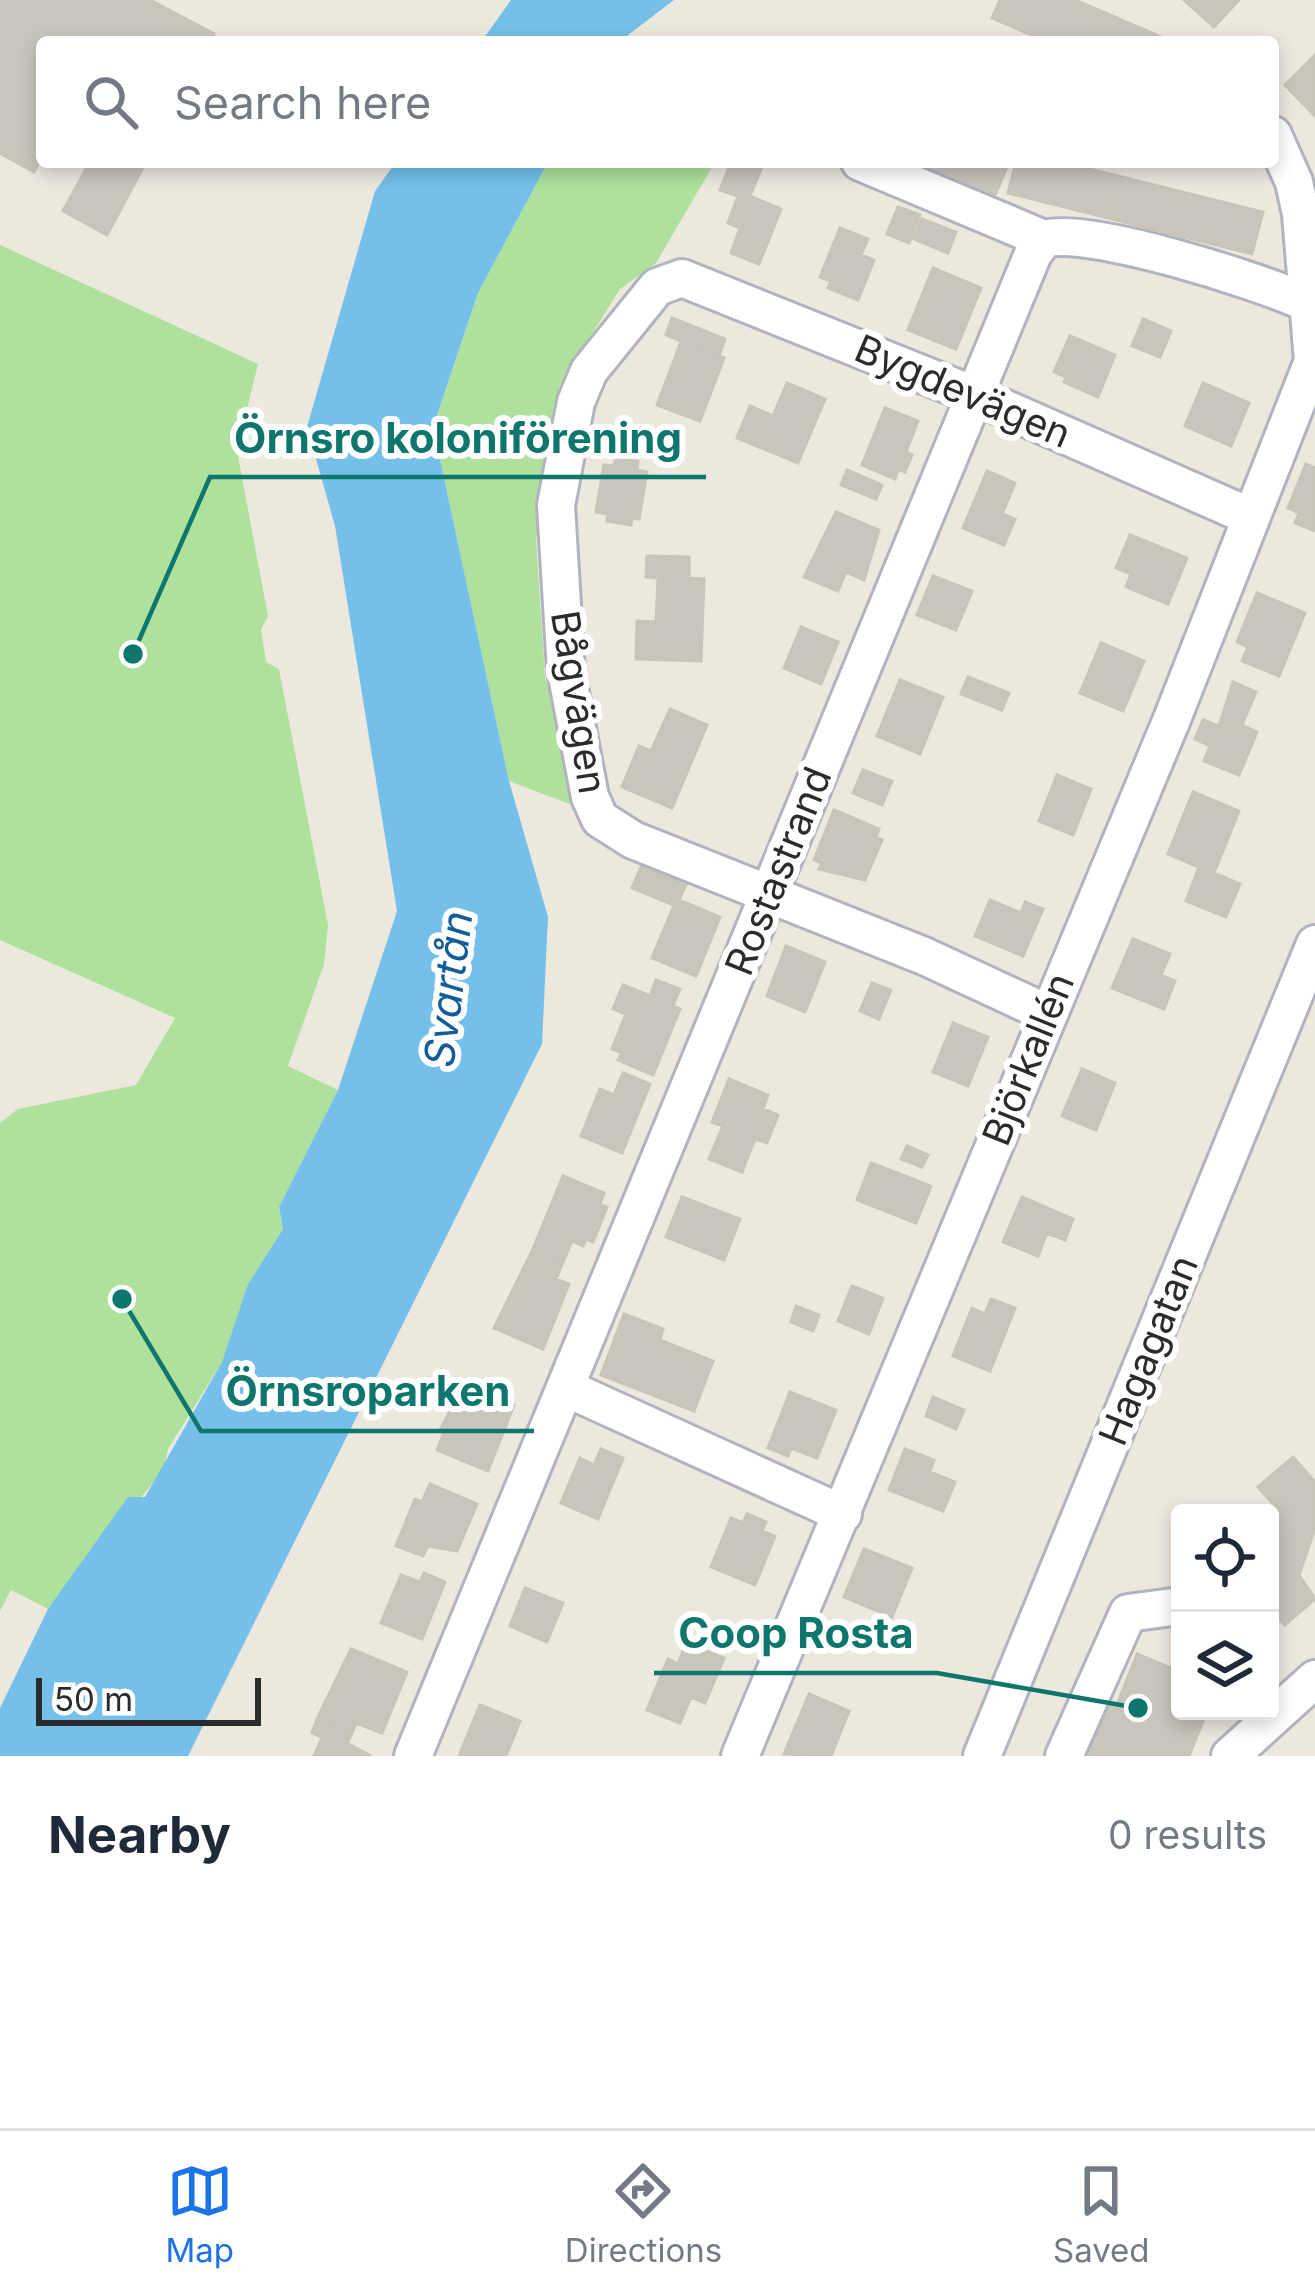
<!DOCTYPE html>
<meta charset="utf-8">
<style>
body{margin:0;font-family:Inter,sans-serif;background:#f6f6f7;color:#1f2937}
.controls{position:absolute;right:36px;bottom:36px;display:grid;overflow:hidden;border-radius:12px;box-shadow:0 6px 18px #0003}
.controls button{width:108px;height:108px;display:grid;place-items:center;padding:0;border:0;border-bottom:3px solid #e0e1e3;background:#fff;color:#1f2937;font:60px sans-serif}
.scale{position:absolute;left:36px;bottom:30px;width:225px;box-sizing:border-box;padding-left:12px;border:6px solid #2b2b2b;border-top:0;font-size:33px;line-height:42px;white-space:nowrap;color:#2b2b2b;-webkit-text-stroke:9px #fff;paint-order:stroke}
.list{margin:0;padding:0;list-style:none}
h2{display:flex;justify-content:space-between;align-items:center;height:156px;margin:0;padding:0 48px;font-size:51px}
h2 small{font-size:39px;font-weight:400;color:#747a83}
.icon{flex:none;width:66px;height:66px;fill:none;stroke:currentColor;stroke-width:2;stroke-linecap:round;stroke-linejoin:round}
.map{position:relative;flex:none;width:1315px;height:1756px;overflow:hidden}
.search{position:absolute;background:#fff;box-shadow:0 6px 18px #0003;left:36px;right:36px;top:36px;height:132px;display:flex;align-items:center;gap:30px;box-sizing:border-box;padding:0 42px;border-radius:12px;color:#747a83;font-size:45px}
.sheet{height:372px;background:#fff}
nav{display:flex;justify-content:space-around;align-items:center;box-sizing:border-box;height:168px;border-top:3px solid #e0e1e3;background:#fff;font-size:33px;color:#747a83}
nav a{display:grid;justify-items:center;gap:6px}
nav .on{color:#1a73e8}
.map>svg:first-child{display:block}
</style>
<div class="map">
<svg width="1315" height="1756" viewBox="0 0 1315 1756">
<rect width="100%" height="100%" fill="#ede8de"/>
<path fill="#ade19c" d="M 548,162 L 715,162 L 656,263 L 620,289 L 559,387 L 536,539 L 545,678 L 583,809 L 509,781 L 433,427 L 478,293 Z
M 0,245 L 258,364 L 237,451 L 268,616 L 261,630 L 266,662 L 279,669 L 328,925 L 324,964 L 288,1066 L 338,1090 L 279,1207 L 283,1229 L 248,1284 L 222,1362 L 168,1449 L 163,1471 L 48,1609 L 11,1590 L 0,1611 L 0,1123 L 18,1109 L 136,1085 L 175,1018 L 0,940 Z"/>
<path fill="#74c0eb" d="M 511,0 L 674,0 L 619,42 L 481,42 Z
M 396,162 L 548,162 L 478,293 L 433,427 L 509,781 L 548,917 L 542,1044 L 188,1756 L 0,1756 L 0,1708 L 48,1609 L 128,1497 L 145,1497 L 222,1362 L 248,1284 L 283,1229 L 279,1207 L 338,1090 L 397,911 L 335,526 L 307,427 L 375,191 Z"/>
<path fill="#c8c5bd" stroke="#c8c4b8" stroke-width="3" d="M 0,0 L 150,0 L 214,34 L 210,42 L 42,42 L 42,156 L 34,172 L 0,153 Z
M 1000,0 L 1075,0 L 1168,40 L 1048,42 L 992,18 Z
M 1184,0 L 1239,0 L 1214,27 Z
M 1315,55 L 1315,116 L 1285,85 Z
M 90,162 L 146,162 L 107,235 L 63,211 Z
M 731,162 L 764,162 L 750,196 L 781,209 L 759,264 L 731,253 L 740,228 L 728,223 L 738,196 L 720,190 Z
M 899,162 L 1009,162 L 992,202 Z
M 1016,162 L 1062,162 L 1263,212 L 1252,254 L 1008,193 Z
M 898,207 L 920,215 L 909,243 L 887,234 Z
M 922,219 L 956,232 L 948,253 L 914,239 Z
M 840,228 L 868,239 L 861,255 L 874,260 L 858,300 L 828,288 L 831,281 L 820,277 Z
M 933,268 L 981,288 L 956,349 L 908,330 Z
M 672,318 L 725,339 L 719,356 L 666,335 Z
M 1143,319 L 1171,331 L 1160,357 L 1132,346 Z
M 1070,336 L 1115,355 L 1098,397 L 1064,382 L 1066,377 L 1054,372 Z
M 681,342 L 724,358 L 700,421 L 657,405 Z
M 787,383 L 825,399 L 798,463 L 737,438 L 750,406 L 773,416 Z
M 1203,383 L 1249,403 L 1231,446 L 1185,426 Z
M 885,408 L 918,421 L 906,452 L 912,455 L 905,472 L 898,469 L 895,479 L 862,465 Z
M 616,457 L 638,461 L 637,470 L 647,472 L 639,519 L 632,518 L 631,525 L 607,521 L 608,514 L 596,512 L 604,465 L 614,466 Z
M 1306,464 L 1315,468 L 1315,531 L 1295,523 L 1299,513 L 1288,508 Z
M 847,470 L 882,485 L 876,499 L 841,485 Z
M 987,471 L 1015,483 L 1002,514 L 1015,519 L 1004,545 L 963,528 Z
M 836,512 L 879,530 L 864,580 L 846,572 L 838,591 L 804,577 Z
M 1130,535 L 1187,558 L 1168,604 L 1126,587 L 1131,574 L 1116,568 Z
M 647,556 L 689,557 L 689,578 L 704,579 L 701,661 L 636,659 L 637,621 L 656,622 L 658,578 L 646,577 Z
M 933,576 L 972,591 L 956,630 L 917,615 Z
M 1257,593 L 1305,613 L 1279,676 L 1242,661 L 1248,647 L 1237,642 Z
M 801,627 L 838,642 L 821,684 L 784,668 Z
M 1101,643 L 1144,661 L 1123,711 L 1080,693 Z
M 968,677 L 1009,693 L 1002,710 L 961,694 Z
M 900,680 L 943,697 L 920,754 L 877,736 Z
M 1233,682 L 1256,692 L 1242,725 L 1257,732 L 1239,775 L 1204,761 L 1210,746 L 1195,739 L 1203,720 L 1219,726 Z
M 670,709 L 707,725 L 672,808 L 622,787 L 639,746 L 651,751 Z
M 863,770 L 892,781 L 882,805 L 853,793 Z
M 1057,775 L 1091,789 L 1073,835 L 1039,821 Z
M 1193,792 L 1239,811 L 1214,873 L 1240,884 L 1226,917 L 1186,901 L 1199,867 L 1168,854 Z
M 834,810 L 879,829 L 876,837 L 882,840 L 865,880 L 819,869 L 822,863 L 814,860 Z
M 641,867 L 686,885 L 679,900 L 720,917 L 696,976 L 652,958 L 674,905 L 632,888 Z
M 990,900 L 1021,913 L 1025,902 L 1043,909 L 1023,956 L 975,936 Z
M 1133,939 L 1170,954 L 1161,975 L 1175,981 L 1164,1009 L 1112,988 Z
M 786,946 L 825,962 L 805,1012 L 767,996 Z
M 656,980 L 680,989 L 673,1006 L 680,1009 L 653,1075 L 618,1060 L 622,1053 L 612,1049 L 626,1014 L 613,1009 L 623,985 L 650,996 Z
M 872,983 L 891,990 L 879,1019 L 860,1011 Z
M 953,1023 L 988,1037 L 968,1086 L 933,1072 Z
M 1082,1069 L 1115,1083 L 1096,1130 L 1062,1116 Z
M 623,1073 L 650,1084 L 622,1153 L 581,1136 L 600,1089 L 614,1095 Z
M 729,1079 L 768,1095 L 763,1109 L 778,1115 L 767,1143 L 755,1139 L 742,1172 L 709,1159 L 723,1126 L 712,1122 Z
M 907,1146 L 928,1155 L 922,1167 L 901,1159 Z
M 871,1163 L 931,1186 L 916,1223 L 857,1200 Z
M 563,1176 L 604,1193 L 600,1204 L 607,1207 L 593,1242 L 586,1239 L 583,1246 L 572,1241 L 563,1262 L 533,1249 Z
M 682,1197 L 740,1219 L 724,1260 L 666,1237 Z
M 1022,1197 L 1073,1219 L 1065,1240 L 1047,1233 L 1038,1256 L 1003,1242 Z
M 533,1249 L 563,1262 L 556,1279 L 569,1284 L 543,1349 L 494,1328 Z
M 852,1286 L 883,1298 L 869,1334 L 838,1321 Z
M 991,1299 L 1015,1308 L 990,1371 L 953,1356 L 972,1308 L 985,1314 Z
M 796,1306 L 819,1315 L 813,1331 L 791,1322 Z
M 624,1314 L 663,1329 L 660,1340 L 713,1361 L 694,1411 L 601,1375 Z
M 464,1384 L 514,1405 L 488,1471 L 437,1450 L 444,1432 L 440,1430 Z
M 790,1392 L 836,1410 L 817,1458 L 791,1448 L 788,1456 L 768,1448 Z
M 933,1397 L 964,1410 L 956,1429 L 926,1416 Z
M 601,1449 L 623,1458 L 598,1519 L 561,1503 L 580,1458 L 594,1465 Z
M 905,1449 L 934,1460 L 930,1472 L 955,1482 L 943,1511 L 889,1490 Z
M 1293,1457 L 1315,1482 L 1315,1528 L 1299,1575 L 1315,1599 L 1285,1625 L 1270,1610 L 1270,1546 L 1281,1513 L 1258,1487 Z
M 430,1484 L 477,1504 L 457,1551 L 428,1546 L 423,1556 L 396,1546 L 415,1499 L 422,1502 Z
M 747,1514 L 766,1522 L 762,1531 L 775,1536 L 755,1585 L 711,1567 L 731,1518 L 743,1523 Z
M 864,1549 L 912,1568 L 892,1617 L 844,1597 Z
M 424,1573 L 445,1582 L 422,1639 L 381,1623 L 401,1575 L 420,1582 Z
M 525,1588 L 563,1603 L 547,1642 L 510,1626 Z
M 686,1643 L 724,1658 L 705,1703 L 691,1697 L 680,1723 L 647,1710 L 668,1659 L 678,1664 Z
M 351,1649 L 407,1672 L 382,1733 L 356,1723 L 352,1733 L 317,1719 Z
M 1137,1654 L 1180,1672 L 1180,1711 L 1207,1711 L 1189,1756 L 1076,1756 L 1099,1698 L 1117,1705 Z
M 809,1694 L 849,1711 L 831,1756 L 784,1754 Z
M 480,1705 L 520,1721 L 506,1756 L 459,1756 Z
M 317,1719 L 352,1733 L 347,1743 L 371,1756 L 314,1756 L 322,1737 L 312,1733 Z"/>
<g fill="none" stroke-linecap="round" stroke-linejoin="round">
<defs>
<path id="minor" d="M 860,162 L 1044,239
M 1047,1013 L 924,956 L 633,840 L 600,819 L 590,797 L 566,671 L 556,505 L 576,402 L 589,371 L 657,287 L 682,278 L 974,395 L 1251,517
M 566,1388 L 843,1514
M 413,1756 L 1033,254 L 1044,239 C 1088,226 1259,281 1305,302
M 740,1756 L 1172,719 L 1313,361 L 1301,214 L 1294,182 L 1273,135
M 982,1756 L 1315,944
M 1064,1756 L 1128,1613 L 1180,1606
M 1230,1756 L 1315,1679"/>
</defs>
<use href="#minor" stroke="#b1b3be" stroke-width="42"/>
<use href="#minor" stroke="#fff" stroke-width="36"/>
</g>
<g text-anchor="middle" stroke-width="12" stroke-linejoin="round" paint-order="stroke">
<g font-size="39" fill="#2b2b2b" stroke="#fff">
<text transform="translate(963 391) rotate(23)" y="14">Bygdevägen</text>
<text transform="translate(579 702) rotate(81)" y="14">Bågvägen</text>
<text transform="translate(778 871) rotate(-68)" y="14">Rostastrand</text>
<text transform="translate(1028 1059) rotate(-68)" y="14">Björkallén</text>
<text transform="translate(1148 1350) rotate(-68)" y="14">Hagagatan</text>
</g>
<g font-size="42" font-style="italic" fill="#125d99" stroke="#fff">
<text transform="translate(448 989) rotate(-83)" y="15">Svartån</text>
</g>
</g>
<path fill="none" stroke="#0f766e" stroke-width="4.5" d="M133 654L210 477H706M122 1299L201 1431H534M1138 1708L937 1673H654"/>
<g fill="#0f766e" stroke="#fff" stroke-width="4.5">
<circle cx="133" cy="654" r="12"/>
<circle cx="122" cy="1299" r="12"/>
<circle cx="1138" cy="1708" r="12"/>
</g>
<g font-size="42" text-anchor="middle" font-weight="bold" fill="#0f766e" stroke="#fff" stroke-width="12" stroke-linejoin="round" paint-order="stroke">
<text x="458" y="453">Örnsro koloniförening</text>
<text x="368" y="1406">Örnsroparken</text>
<text x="796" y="1648">Coop Rosta</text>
</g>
</svg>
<div class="controls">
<button><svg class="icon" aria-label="locate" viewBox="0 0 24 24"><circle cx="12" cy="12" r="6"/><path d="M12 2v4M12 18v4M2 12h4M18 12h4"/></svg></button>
<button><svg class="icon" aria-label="layers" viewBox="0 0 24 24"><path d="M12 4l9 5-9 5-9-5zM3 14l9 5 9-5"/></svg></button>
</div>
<div class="scale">50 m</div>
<div class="search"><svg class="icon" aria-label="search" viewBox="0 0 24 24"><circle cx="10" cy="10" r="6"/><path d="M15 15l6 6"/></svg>Search here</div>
</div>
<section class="sheet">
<h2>Nearby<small>0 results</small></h2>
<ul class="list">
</ul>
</section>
<nav>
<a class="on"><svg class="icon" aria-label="map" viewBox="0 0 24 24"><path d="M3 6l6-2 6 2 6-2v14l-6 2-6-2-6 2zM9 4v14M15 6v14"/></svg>Map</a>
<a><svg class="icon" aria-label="directions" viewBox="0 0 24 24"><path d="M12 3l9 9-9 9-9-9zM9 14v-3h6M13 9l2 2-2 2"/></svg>Directions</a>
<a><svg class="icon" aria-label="saved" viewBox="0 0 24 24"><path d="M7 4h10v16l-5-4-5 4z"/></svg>Saved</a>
</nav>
